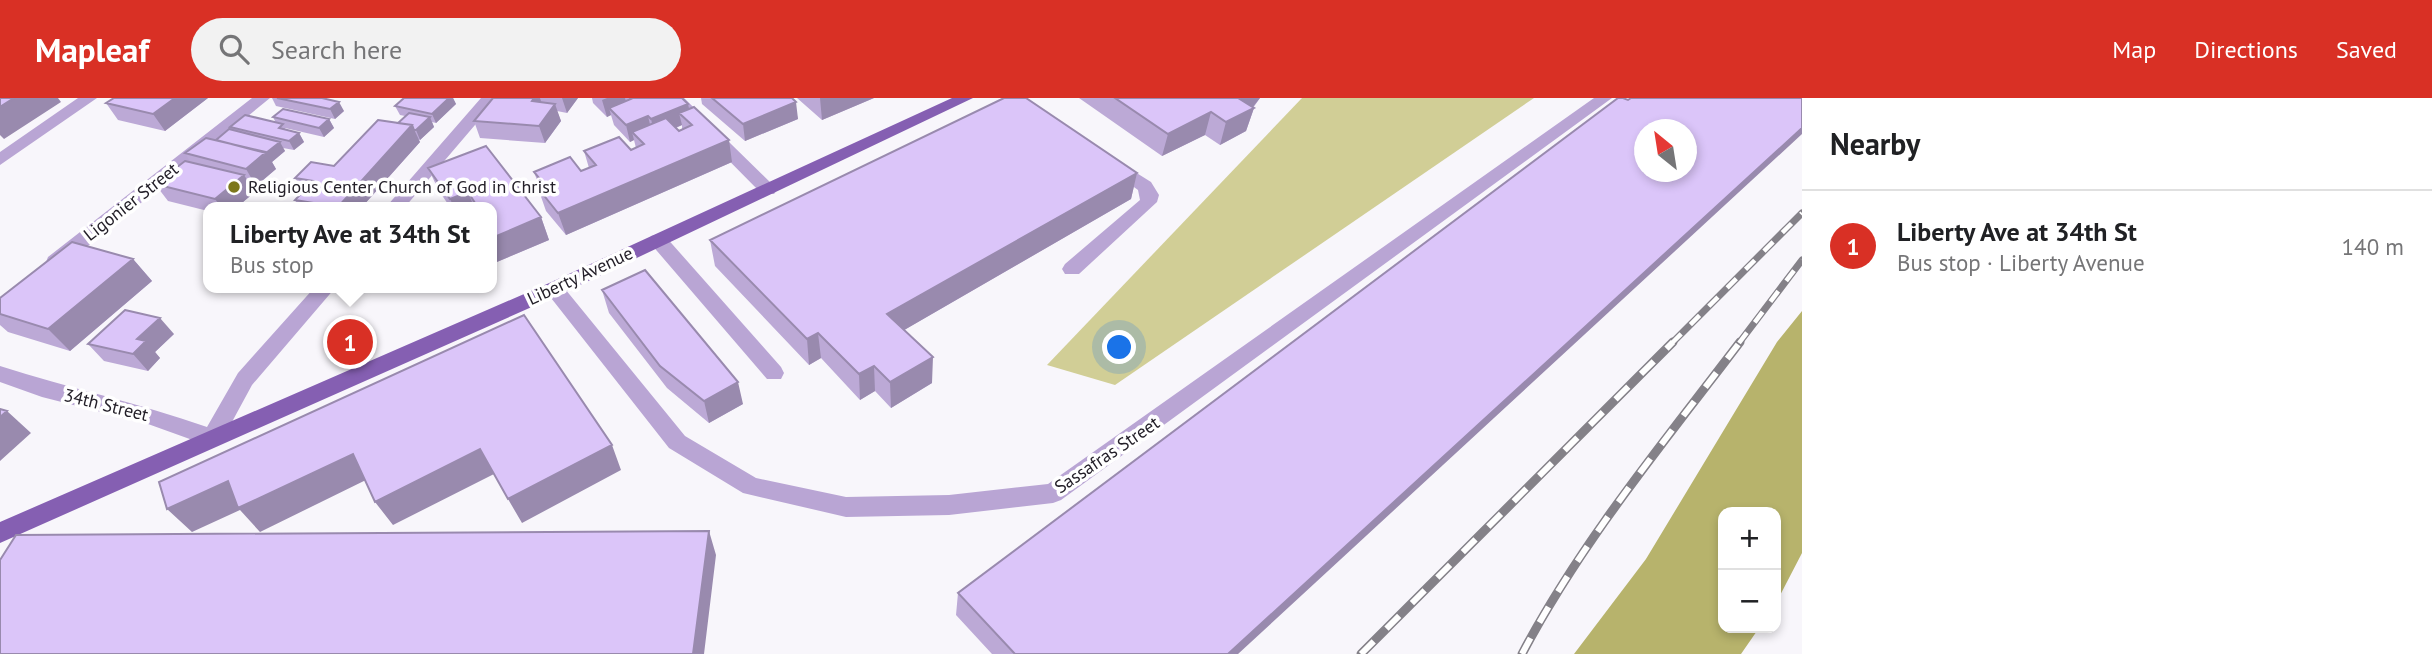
<!DOCTYPE html>
<meta charset="utf-8">
<style>
body{margin:0;font-family:"PT Sans",sans-serif;background:#f2f2f2;color:#202124}
.controls{position:absolute;right:21px;bottom:21px;display:grid;overflow:hidden;border-radius:14px;box-shadow:0 4px 10px #0003}
.controls button{width:63px;height:63px;display:grid;place-items:center;padding:0;border:0;border-bottom:2px solid #e0e0e0;background:#fff;color:#202124;font:35px sans-serif}
.compass{position:absolute;left:1634px;top:21px;width:63px;height:63px;border-radius:50%;background:#fff;box-shadow:0 4px 10px #0003;rotate:330deg}
.you{position:absolute;left:1120px;top:250px;width:24px;height:24px;margin:-18px;border:5px solid #fff;border-radius:50%;background:#1a73e8;box-shadow:0 0 0 10px #1a73e833}
.badge{display:grid;place-items:center;width:46px;height:46px;border-radius:50%;background:#d93025;color:#fff;font-size:23px;font-weight:700}
.pin{position:absolute;translate:-50% -50%;border:4px solid #fff;box-shadow:0 2px 7px #0006}
.popup{position:absolute;left:203px;top:104px;width:294px;height:91px;box-sizing:border-box;display:grid;place-content:center;border-radius:14px;background:#fff;filter:drop-shadow(0 2px 5px #0005);font-size:23px;white-space:nowrap;color:#757577}
.popup b{font-size:26px;color:#202124}
.popup::after{content:'';position:absolute;left:50%;top:100%;margin-left:-14px;border:14px solid transparent;border-top-color:#fff}
.list{margin:0;padding:0;list-style:none}
h2{display:flex;justify-content:space-between;align-items:center;height:91px;margin:0;padding:0 28px;font-size:30px}
h2 small{font-size:23px;font-weight:400;color:#757577}
.list li{display:grid;grid-template-columns:46px 1fr auto;gap:21px;align-items:center;box-sizing:border-box;height:112px;padding:0 28px;border-top:2px solid #e0e0e0}
.list b{display:block;font-size:26px;white-space:nowrap}
.list p{margin:0;font-size:23px;white-space:nowrap;color:#757577}
.list em{font-size:23px;font-style:normal;color:#757577}
.icon{flex:none;width:38px;height:38px;fill:none;stroke:currentColor;stroke-width:2;stroke-linecap:round;stroke-linejoin:round}
.map{position:relative;flex:none;width:1802px;height:556px;overflow:hidden}
header{display:flex;align-items:center;gap:42px;box-sizing:border-box;height:98px;padding:0 35px;background:#d93025;color:#fff}
header strong{font-size:33px}
nav{display:flex;gap:38px;margin-inline-start:auto;font-size:24px}
.search{width:490px;height:63px;background:#f2f2f2;display:flex;align-items:center;gap:18px;box-sizing:border-box;padding:0 24px;border-radius:38px;color:#757577;font-size:26px}
main{display:flex}
aside{flex:1;background:#fff}
.map>svg:first-child{display:block}
</style>
<header>
<strong>Mapleaf</strong>
<div class="search"><svg class="icon" aria-label="search" viewBox="0 0 24 24"><circle cx="10" cy="10" r="6"/><path d="M15 15l6 6"/></svg>Search here</div>
<nav><a>Map</a><a>Directions</a><a>Saved</a></nav>
</header>
<main>
<div class="map">
<svg width="1802" height="556" viewBox="0 0 1802 556">
<rect width="100%" height="100%" fill="#f8f6fb"/>
<path fill="#d1ce96" d="M 1302,0 L 1534,0 L 1115,287 L 1047,267 Z"/>
<path fill="#b7b36c" d="M 1802,213 L 1802,455 L 1776,505 L 1776,414 L 1723,414 L 1723,530 L 1759,530 L 1741,556 L 1574,556 L 1646,461 L 1777,244 Z"/>
<g fill="none" stroke-linecap="round" stroke-linejoin="round">
<path fill="#b9a5d4" fill-rule="evenodd" d="M 78,0 L 97,0 L 0,67 L 0,54 Z
M 252,0 L 270,0 L 62,169 L 48,169 L 46,164 L 48,159 Z
M 481,0 L 498,0 L 405,109 L 386,109 Z
M 667,0 L 684,0 L 774,88 L 777,92 L 774,96 L 762,96 Z
M 1594,0 L 1612,0 L 1061,402 L 1053,405 L 949,417 L 846,419 L 743,395 L 669,350 L 544,191 L 554,184 L 561,186 L 685,338 L 756,380 L 846,399 L 949,397 L 1048,386 Z
M 1111,59 L 1151,84 L 1159,97 L 1157,104 L 1079,176 L 1065,176 L 1062,171 L 1065,166 L 1140,102 L 1138,92 L 1105,68 L 1102,64 L 1105,60 Z
M 658,136 L 665,138 L 781,269 L 784,275 L 781,281 L 767,281 L 651,146 L 649,142 L 651,138 Z
M 314,190 L 335,190 L 252,287 L 220,346 L 212,349 L 148,326 L 42,299 L 0,284 L 0,268 C 69,290 139,305 207,329 L 238,275 Z"/>
<path fill="#855fb2" fill-rule="evenodd" d="M 952,0 L 973,0 L 561,196 L 0,445 L 0,424 L 547,186 Z"/>
<defs>
<path id="rail-far1" d="M 1672,245 L 1802,115
M 1739,245 L 1802,162"/>
<path id="rail" d="M 1361,556 L 1673,244
M 1522,556 C 1581,444 1664,344 1740,244"/>
</defs>
<use href="#rail-far1" stroke="#848188" stroke-width="7"/>
<use href="#rail" stroke="#848188" stroke-width="9"/>
<use href="#rail-far1" stroke="#fff" stroke-width="4.5" stroke-dasharray="13" stroke-linecap="butt"/>
<use href="#rail" stroke="#fff" stroke-width="6" stroke-dasharray="18" stroke-linecap="butt"/>
</g>
<path fill="#bca9d6" fill-rule="evenodd" d="M 208,0 L 165,33 L 118,22 L 106,5 Z
M 272,0 L 324,0 L 344,13 L 335,21 L 276,8 Z
M 404,0 L 453,0 L 456,6 L 436,25 L 432,24 L 434,29 L 420,42 L 418,41 L 420,44 L 362,109 L 299,109 L 295,102 L 303,93 L 295,80 L 334,68 L 398,25 L 405,18 L 400,17 L 395,8 Z
M 493,0 L 578,0 L 567,15 L 557,13 L 561,23 L 545,45 L 480,40 L 474,23 Z
M 592,0 L 682,0 L 688,6 L 689,11 L 732,64 L 566,137 L 546,113 L 538,90 L 540,90 L 534,74 L 581,73 L 589,70 L 584,53 L 631,52 L 636,50 L 634,42 L 630,44 L 614,27 L 611,17 L 607,19 L 593,5 ZM 682,27 L 682,31 L 679,33 L 676,30 Z
M 701,0 L 792,0 L 798,21 L 745,43 L 702,6 Z
M 797,0 L 874,0 L 822,22 Z
M 1079,0 L 1260,0 L 1253,10 L 1254,10 L 1246,33 L 1220,47 L 1205,37 L 1162,58 Z
M 273,19 L 329,21 L 334,30 L 324,39 L 285,30 L 286,32 L 299,35 L 304,44 L 294,52 L 283,50 L 285,53 L 272,64 L 276,71 L 256,88 L 250,86 L 255,94 L 237,109 L 208,109 L 208,113 L 168,103 L 155,86 L 191,65 L 185,55 L 216,42 L 232,32 L 230,29 L 276,25 Z
M 428,70 L 541,119 L 549,142 L 492,166 L 492,109 L 450,109 L 439,93 Z
M 1137,75 L 1131,101 L 904,232 L 932,285 L 891,310 L 875,293 L 860,302 L 821,260 L 809,267 L 715,168 L 710,142 Z
M 133,161 L 152,183 L 70,253 L 8,234 L 0,227 L 0,200 Z
M 278,190 L 296,190 L 292,193 Z
M 602,192 L 743,306 L 709,325 L 667,290 L 609,215 Z
M 174,236 L 155,254 L 160,260 L 148,273 L 104,263 L 88,246 Z
M 958,495 L 1238,556 L 992,556 L 956,517 Z"/>
<path fill="#998aae" d="M 14,0 L 58,0 L 61,4 L 4,41 L 0,37 L 0,9 Z
M 175,0 L 208,0 L 165,33 L 153,16 Z
M 449,0 L 453,0 L 456,6 L 436,25 L 432,16 Z
M 534,0 L 540,0 L 544,12 L 532,3 Z
M 562,0 L 578,0 L 567,15 Z
M 607,0 L 625,0 L 628,11 L 609,10 L 611,17 L 607,19 L 602,2 Z
M 820,0 L 874,0 L 822,22 Z
M 1236,0 L 1260,0 L 1252,10 Z
M 339,4 L 344,13 L 335,21 L 330,11 Z
M 796,4 L 798,21 L 745,43 L 743,26 Z
M 555,6 L 561,23 L 545,45 L 539,28 Z
M 688,6 L 692,23 L 679,15 L 682,27 L 655,38 L 651,21 Z
M 1254,10 L 1246,33 L 1220,47 L 1226,24 Z
M 1211,14 L 1205,37 L 1162,58 L 1168,36 Z
M 648,18 L 652,35 L 632,34 L 634,42 L 630,44 L 626,27 Z
M 430,19 L 434,29 L 420,42 L 416,32 Z
M 329,21 L 334,30 L 324,39 L 319,30 Z
M 412,27 L 420,44 L 362,109 L 338,109 Z
M 1802,30 L 1802,36 L 1238,556 L 1228,556 Z
M 299,35 L 304,44 L 294,52 L 289,43 Z
M 729,42 L 732,64 L 566,137 L 558,115 Z
M 280,44 L 285,53 L 272,64 L 276,71 L 256,88 L 246,71 Z
M 1137,75 L 1131,101 L 887,242 L 887,216 Z
M 244,77 L 255,94 L 237,109 L 221,109 L 215,101 Z
M 468,94 L 474,109 L 454,109 L 450,101 Z
M 541,119 L 549,142 L 492,166 L 492,140 Z
M 133,161 L 152,183 L 70,253 L 48,231 Z
M 160,220 L 174,236 L 155,254 L 160,260 L 148,273 L 133,256 L 137,241 Z
M 818,235 L 821,260 L 809,267 L 807,241 Z
M 933,259 L 932,285 L 891,310 L 890,284 Z
M 874,268 L 875,293 L 860,302 L 859,276 Z
M 738,284 L 743,306 L 709,325 L 704,303 Z
M 7,313 L 31,335 L 0,363 L 0,319 Z
M 612,347 L 621,372 L 522,425 L 508,401 Z
M 480,351 L 494,376 L 393,427 L 375,404 Z
M 353,356 L 370,380 L 260,434 L 240,412 L 192,434 L 167,411 L 228,383 Z
M 709,433 L 716,457 L 704,556 L 693,556 Z"/>
<path fill="#dbc5f9" stroke="#998aae" stroke-width="2" fill-rule="evenodd" d="M 0,0 L 14,0 L 0,9 Z
M 114,0 L 175,0 L 153,16 L 106,5 Z
M 277,0 L 322,0 L 339,4 L 330,11 Z
M 404,0 L 449,0 L 432,16 L 395,8 Z
M 493,0 L 534,0 L 532,3 L 555,6 L 539,28 L 474,23 Z
M 630,0 L 682,0 L 688,6 L 651,21 L 648,18 L 626,27 L 609,10 L 631,1 Z
M 712,0 L 792,0 L 796,4 L 743,26 Z
M 1004,0 L 1026,0 L 1137,75 L 887,216 L 933,259 L 890,284 L 874,268 L 859,276 L 818,235 L 807,241 L 710,142 Z
M 1115,0 L 1238,0 L 1254,10 L 1226,24 L 1211,14 L 1168,36 Z
M 1618,0 L 1623,0 L 1628,2 L 1631,0 L 1802,0 L 1802,30 L 1228,556 L 1015,556 L 958,495 ZM 1644,32 L 1686,32 L 1686,74 L 1644,74 Z
M 694,9 L 729,42 L 558,115 L 538,90 L 545,87 L 534,74 L 570,59 L 581,73 L 596,67 L 584,53 L 619,39 L 631,52 L 644,46 L 632,34 L 666,20 L 679,33 L 692,27 L 679,15 Z
M 283,11 L 329,21 L 319,30 L 273,19 Z
M 409,15 L 430,19 L 416,32 L 414,32 L 412,27 L 398,25 Z
M 245,17 L 283,26 L 279,30 L 299,35 L 289,43 L 230,29 Z
M 378,22 L 412,27 L 338,109 L 295,102 L 313,83 L 295,80 L 311,64 L 334,68 Z
M 229,31 L 280,44 L 266,55 L 216,42 Z
M 206,40 L 266,54 L 246,71 L 185,55 Z
M 486,48 L 541,119 L 492,140 L 492,109 L 475,109 L 477,108 L 468,94 L 450,101 L 428,70 Z
M 185,63 L 244,77 L 215,101 L 155,86 Z
M 72,144 L 133,161 L 48,231 L 0,216 L 0,200 Z
M 645,172 L 738,284 L 704,303 L 660,268 L 602,192 Z
M 125,212 L 160,220 L 137,241 L 146,243 L 133,256 L 88,246 Z
M 524,217 L 612,347 L 508,401 L 480,351 L 375,404 L 353,356 L 238,410 L 228,383 L 167,411 L 159,384 Z
M 0,311 L 7,313 L 0,319 Z
M 709,433 L 693,556 L 0,556 L 0,462 L 16,437 Z"/>
<circle fill="#7c771b" stroke="#fff" stroke-width="2.5" cx="234" cy="89" r="7"/>
<g text-anchor="middle" stroke-width="7" stroke-linejoin="round" paint-order="stroke">
<g font-size="18" fill="#242029" stroke="#fff" text-anchor="start">
<text x="248" y="95">Religious Center Church of God in Christ</text>
</g>
<g font-size="18" fill="#242029" stroke="#fff">
<text transform="translate(131 104) rotate(-38)" y="6">Ligonier Street</text>
<text transform="translate(580 178) rotate(-25)" y="6">Liberty Avenue</text>
<text transform="translate(106 307) rotate(14)" y="6">34th Street</text>
<text transform="translate(1107 357) rotate(-34)" y="6">Sassafras Street</text>
</g>
</g>
</svg>
<div class="controls">
<button>+</button>
<button>−</button>
</div>
<svg class="compass" viewBox="-18 -18 36 36"><path d="M0-13l5 13h-10z" fill="#e53935"/><path d="M0 13l5-13h-10z" fill="#757577"/></svg>
<div class="you"></div>
<div class="pin badge" style="left:350px;top:244px">1</div>
<div class="popup"><b>Liberty Ave at 34th St</b>Bus stop</div>
</div>
<aside>
<h2>Nearby<small></small></h2>
<ul class="list">
<li><span class="badge">1</span><div><b>Liberty Ave at 34th St</b><p>Bus stop · Liberty Avenue</p></div><em>140 m</em></li>
</ul>
</aside>
</main>
